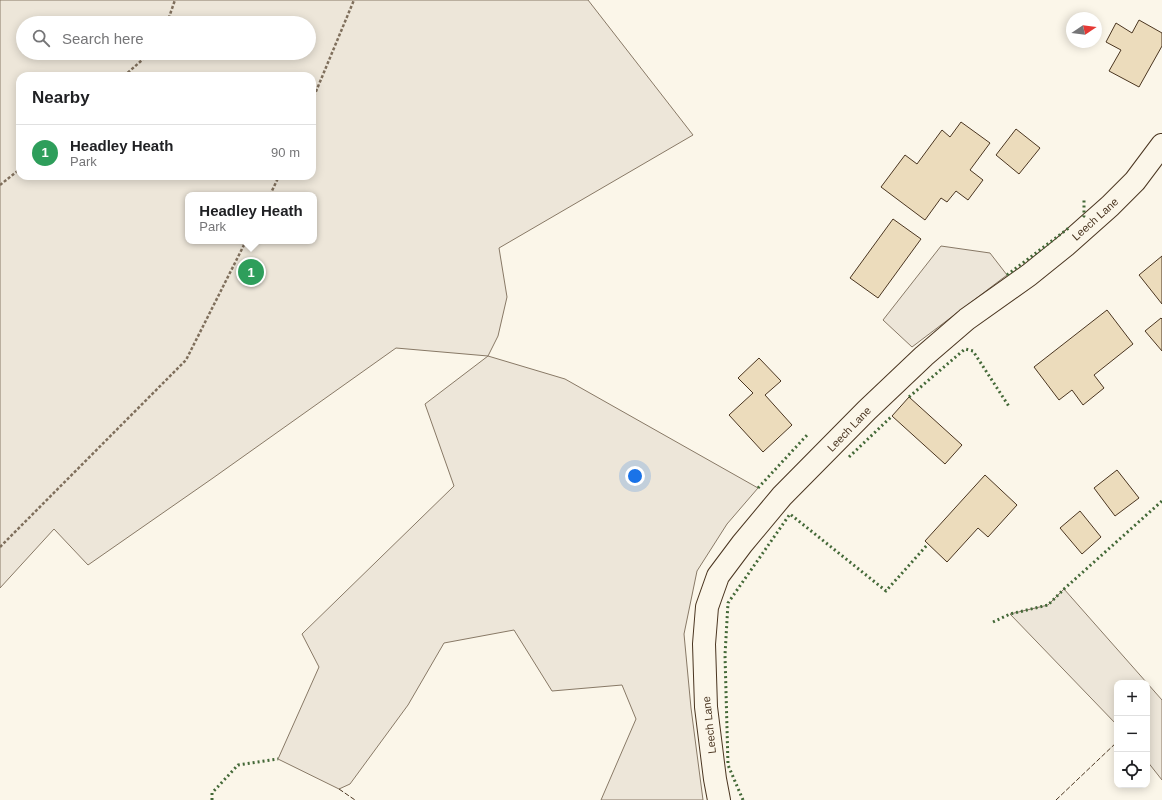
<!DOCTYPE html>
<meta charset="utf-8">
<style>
body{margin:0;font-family:Arial,sans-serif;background:#f6f6f6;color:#202124}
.controls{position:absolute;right:12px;bottom:12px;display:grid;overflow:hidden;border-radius:8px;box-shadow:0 2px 10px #0003}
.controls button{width:36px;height:36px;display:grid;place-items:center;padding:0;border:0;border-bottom:1px solid #e0e0e0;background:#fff;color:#202124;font:20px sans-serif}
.compass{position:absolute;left:1066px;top:12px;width:36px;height:36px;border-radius:50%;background:#fff;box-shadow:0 2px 10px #0003;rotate:77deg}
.you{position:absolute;left:635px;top:476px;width:14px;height:14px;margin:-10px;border:3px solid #fff;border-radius:50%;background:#1a73e8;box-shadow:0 0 0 6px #1a73e833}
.badge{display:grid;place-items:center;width:26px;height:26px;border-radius:50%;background:#ea580c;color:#fff;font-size:13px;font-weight:700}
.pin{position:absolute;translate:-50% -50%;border:2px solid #fff;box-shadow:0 1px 4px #0006}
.popup{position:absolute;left:185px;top:192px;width:132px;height:52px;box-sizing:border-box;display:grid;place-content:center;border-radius:8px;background:#fff;filter:drop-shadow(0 1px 3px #0005);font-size:13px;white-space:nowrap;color:#757577}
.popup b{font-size:15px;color:#202124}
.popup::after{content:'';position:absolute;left:50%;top:100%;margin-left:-8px;border:8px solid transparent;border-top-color:#fff}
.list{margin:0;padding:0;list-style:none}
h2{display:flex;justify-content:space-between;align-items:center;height:52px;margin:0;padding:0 16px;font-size:17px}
h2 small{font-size:13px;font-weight:400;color:#757577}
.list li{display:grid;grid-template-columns:26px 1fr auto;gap:12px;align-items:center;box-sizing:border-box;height:56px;padding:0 16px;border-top:1px solid #e0e0e0}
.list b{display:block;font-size:15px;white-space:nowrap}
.list p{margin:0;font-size:13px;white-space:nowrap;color:#757577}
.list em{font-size:13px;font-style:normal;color:#757577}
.icon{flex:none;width:22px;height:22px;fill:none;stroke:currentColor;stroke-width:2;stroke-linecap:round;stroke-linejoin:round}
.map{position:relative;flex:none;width:1162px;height:800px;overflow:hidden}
.search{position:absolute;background:#fff;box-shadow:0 2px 10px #0003;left:16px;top:16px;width:300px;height:44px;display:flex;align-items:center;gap:10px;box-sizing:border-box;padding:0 14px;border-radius:22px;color:#757577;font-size:15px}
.panel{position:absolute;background:#fff;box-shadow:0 2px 10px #0003;left:16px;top:72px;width:300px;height:108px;border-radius:12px}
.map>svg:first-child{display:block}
</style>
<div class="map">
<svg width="1162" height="800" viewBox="0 0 1162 800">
<rect width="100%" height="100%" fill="#fbf6e9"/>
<path fill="#ede6d9" stroke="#887966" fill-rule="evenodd" d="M 0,0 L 588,0 L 693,135 L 499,248 L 507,297 L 498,336 L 488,356 L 565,379 L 758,488 L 727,524 L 697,571 L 684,634 L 691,708 L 703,800 L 601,800 L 636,719 L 622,685 L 552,691 L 514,630 L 444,643 L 408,705 L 350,784 L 339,789 L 278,759 L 319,667 L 302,634 L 454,486 L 425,404 L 488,356 L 396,348 L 213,478 L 88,565 L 54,529 L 0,588 ZM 23,23 L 309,23 L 309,53 L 23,53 ZM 20,76 L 312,76 L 312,176 L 20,176 ZM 188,195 L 314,195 L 314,241 L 188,241 Z
M 941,246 L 990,253 L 1007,275 L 912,347 L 883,320 Z
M 1064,589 L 1147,683 L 1117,683 L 1117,725 L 1010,614 L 1048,605 Z
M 1147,683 L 1162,700 L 1162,780 L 1147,761 Z"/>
<path fill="#ecdcbc" stroke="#4a3520" d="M 1139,20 L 1162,33 L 1162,46 L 1139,87 L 1109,71 L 1121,50 L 1106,42 L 1116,23 L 1132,33 Z
M 961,122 L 990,143 L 970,170 L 983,180 L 968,200 L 956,191 L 947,202 L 941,198 L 925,220 L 881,187 L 905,155 L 917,164 L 942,130 L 950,137 Z
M 1016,129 L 1040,148 L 1019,174 L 996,155 Z
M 893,219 L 921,239 L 878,298 L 850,278 Z
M 1162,256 L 1162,304 L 1139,275 Z
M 1107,310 L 1133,344 L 1094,375 L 1104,388 L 1083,405 L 1072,390 L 1059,400 L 1034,367 Z
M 1161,318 L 1162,319 L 1162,351 L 1145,331 Z
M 759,358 L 781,381 L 765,395 L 792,425 L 763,452 L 729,415 L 753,393 L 738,378 Z
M 909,397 L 962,445 L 945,464 L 892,416 Z
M 1117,470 L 1139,498 L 1115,516 L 1094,488 Z
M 985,475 L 1017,505 L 988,537 L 978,528 L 947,562 L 925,541 Z
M 1080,511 L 1101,537 L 1082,554 L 1060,528 Z"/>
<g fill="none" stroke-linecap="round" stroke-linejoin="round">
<defs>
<path id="secondary" d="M 719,800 L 715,779 L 706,707 L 704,644 L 707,607 L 718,576 L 742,544 L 782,496 L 867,410 L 924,356 L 967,319 L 1029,275 L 1065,246 L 1110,206 L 1135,181 L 1162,145"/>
</defs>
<use href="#secondary" stroke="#4a3520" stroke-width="24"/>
<path stroke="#7f6f5c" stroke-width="2.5" stroke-dasharray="3 2" stroke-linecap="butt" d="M 167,23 L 175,0
M 124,76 L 150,53
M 312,101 L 354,0
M 0,185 L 20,169
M 270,195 L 279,176
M 0,547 L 186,360 L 246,241"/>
<use href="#secondary" stroke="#fbf6e9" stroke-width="22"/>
<path stroke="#436837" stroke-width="3" stroke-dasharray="2 3" stroke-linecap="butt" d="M 1083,217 L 1084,216 L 1084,200
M 1007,275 L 1070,227
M 909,397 L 965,349 L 973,351 L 1010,408
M 849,457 L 892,416
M 758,488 L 808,434
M 993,622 L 1010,614 L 1048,605 L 1064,589 L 1162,501
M 212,800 L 212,793 L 238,765 L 278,759
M 743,800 L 728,765 L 725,655 L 728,603 L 790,514 L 886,591 L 928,544"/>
<path stroke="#4a3520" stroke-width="1" stroke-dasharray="5 2" stroke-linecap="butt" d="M 339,789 L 355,800
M 1056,800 L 1117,742"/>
</g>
<g text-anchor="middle" stroke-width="3" stroke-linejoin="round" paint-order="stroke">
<g font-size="11" fill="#4a3520" stroke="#fbf6e9">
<text transform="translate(1095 219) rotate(-42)" y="4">Leech Lane</text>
<text transform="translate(849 429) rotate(-46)" y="4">Leech Lane</text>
<text transform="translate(709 725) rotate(-96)" y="4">Leech Lane</text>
</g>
</g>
</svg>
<div class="controls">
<button>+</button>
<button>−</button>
<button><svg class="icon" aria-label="locate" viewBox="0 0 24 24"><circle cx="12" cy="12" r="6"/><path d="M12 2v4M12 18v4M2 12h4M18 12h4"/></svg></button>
</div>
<svg class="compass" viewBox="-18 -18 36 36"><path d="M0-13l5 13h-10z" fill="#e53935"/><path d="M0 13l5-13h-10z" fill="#757577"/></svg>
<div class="you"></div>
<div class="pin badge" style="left:251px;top:272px;background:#2e9e5b">1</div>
<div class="popup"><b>Headley Heath</b>Park</div>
<div class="search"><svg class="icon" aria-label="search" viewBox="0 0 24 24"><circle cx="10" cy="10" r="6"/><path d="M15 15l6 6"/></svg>Search here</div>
<section class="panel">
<h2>Nearby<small></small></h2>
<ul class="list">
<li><span class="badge" style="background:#2e9e5b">1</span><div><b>Headley Heath</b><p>Park</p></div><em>90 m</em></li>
</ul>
</section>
</div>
